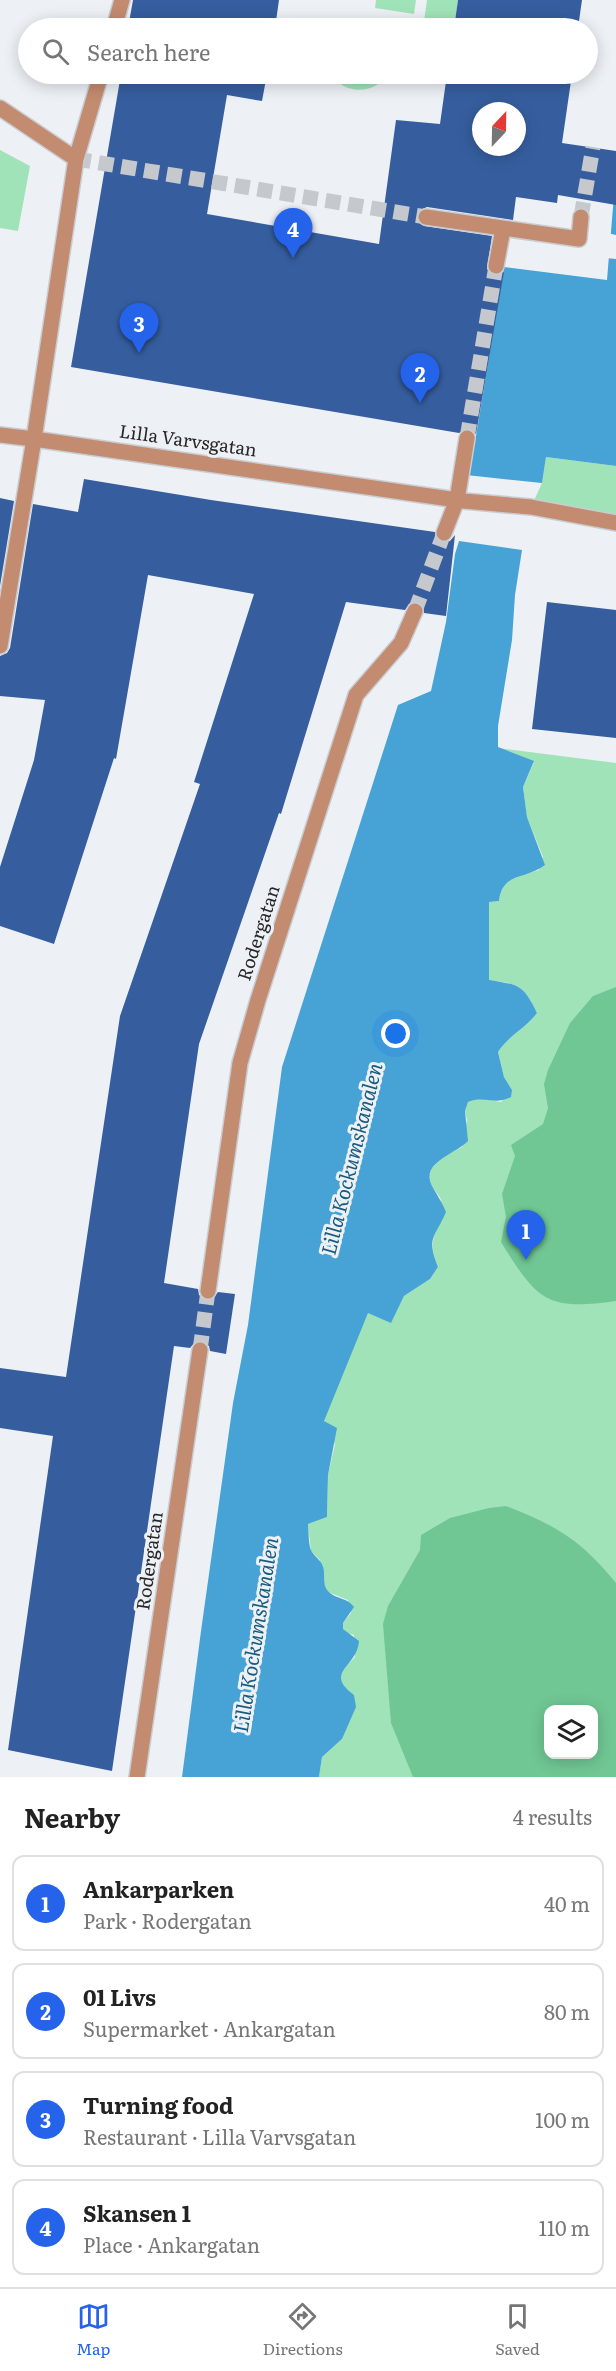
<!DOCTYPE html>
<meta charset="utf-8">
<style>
body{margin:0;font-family:Literata,serif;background:#f2f2f2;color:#222}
.controls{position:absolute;right:18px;bottom:18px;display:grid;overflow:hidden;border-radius:12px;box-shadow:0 3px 15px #0003}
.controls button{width:54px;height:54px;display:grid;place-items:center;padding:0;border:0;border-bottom:2px solid #e0e0e0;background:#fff;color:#222;font:30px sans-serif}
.compass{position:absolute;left:472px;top:102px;width:54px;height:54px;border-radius:50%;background:#fff;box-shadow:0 3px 15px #0003;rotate:22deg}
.you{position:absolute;left:396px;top:1034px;width:21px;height:21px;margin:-15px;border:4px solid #fff;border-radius:50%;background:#1a73e8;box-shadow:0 0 0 9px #1a73e833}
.badge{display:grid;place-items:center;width:39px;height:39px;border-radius:50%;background:#2563eb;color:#fff;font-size:20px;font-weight:700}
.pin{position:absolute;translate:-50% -50px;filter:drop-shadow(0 2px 3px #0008)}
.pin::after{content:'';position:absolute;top:32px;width:21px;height:18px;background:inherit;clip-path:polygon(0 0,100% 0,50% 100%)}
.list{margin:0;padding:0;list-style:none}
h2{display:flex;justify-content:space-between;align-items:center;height:78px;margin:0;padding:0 24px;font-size:26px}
h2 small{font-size:20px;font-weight:400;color:#767676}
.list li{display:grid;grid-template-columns:39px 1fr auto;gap:18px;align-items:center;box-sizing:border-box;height:96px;margin:0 12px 12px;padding:0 12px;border:2px solid #e0e0e0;border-radius:12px}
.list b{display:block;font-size:22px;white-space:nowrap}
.list p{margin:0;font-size:20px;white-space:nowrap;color:#767676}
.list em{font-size:20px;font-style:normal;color:#767676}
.icon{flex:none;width:33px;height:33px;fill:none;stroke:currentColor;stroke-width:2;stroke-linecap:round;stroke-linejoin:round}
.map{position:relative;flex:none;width:616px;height:1777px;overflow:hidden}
.search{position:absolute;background:#fff;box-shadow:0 3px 15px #0003;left:18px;right:18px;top:18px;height:66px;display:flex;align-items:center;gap:15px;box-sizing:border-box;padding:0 21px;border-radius:33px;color:#767676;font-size:22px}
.sheet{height:510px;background:#fff}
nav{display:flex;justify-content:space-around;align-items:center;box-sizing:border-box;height:84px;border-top:2px solid #e0e0e0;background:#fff;font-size:16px;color:#767676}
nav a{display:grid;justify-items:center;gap:3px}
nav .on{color:#2563eb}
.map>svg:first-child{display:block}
</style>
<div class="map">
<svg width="616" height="1777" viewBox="0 0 616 1777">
<rect width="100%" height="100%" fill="#edf1f6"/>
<path fill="#a1e3b8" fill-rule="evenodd" d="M 376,0 L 416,0 L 414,14 L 375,8 Z
M 427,0 L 458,0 L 454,28 L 423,28 Z
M 361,22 L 373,24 L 381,28 L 340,28 L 350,23 Z
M 331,74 L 390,74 C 375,93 346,97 331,74 Z
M 0,150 L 30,166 L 18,231 L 0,228 Z
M 546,457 L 616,466 L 616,523 L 531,507 L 542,483 Z
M 498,748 L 616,763 L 616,1777 L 319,1777 L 322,1757 L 342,1739 L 354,1695 C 333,1680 339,1674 355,1657 L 354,1635 L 347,1633 L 343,1629 L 343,1623 L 351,1613 L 348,1600 L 328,1592 L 323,1582 L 320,1560 L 311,1551 L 308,1524 L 327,1517 L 328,1475 L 335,1444 L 323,1421 L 368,1312 L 391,1322 L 404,1296 L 430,1279 L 438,1267 C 430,1248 431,1236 443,1219 C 442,1213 442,1206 441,1200 C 439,1194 433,1190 431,1184 C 424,1165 448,1154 462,1147 L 467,1120 L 465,1111 L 468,1102 L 477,1098 L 501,1102 L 512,1090 L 504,1077 L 498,1052 C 508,1036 526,1028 537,1013 C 525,987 518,982 489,981 L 489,902 L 499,901 C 503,876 519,877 539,870 L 543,857 L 527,817 L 523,787 L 534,762 ZM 548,1710 L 594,1710 L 594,1754 L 548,1754 Z"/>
<path fill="#70c793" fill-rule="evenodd" d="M 616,987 L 616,1301 C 546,1311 537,1300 501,1242 L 506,1217 L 502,1194 L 515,1156 L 511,1145 L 543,1124 L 548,1108 L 544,1084 L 548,1070 L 570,1023 L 593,996 Z
M 506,1506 C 557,1526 581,1540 616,1583 L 616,1777 L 413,1777 L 391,1723 L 383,1624 L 388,1606 L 420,1550 L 421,1535 L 450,1518 L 489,1508 ZM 548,1710 L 594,1710 L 594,1754 L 548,1754 Z"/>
<path fill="#47a3d6" d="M 616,171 L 616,466 L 546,457 L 542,483 L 466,475 L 476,436 L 504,267 L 607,280 Z
M 459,541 L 522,550 L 515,595 L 512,640 L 498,726 L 498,747 L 534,761 L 523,787 L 527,817 L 545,865 C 526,880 503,871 499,901 L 489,902 L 489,980 C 519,985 523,984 537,1013 C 526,1028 508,1036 498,1052 L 504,1077 L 512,1090 L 511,1097 C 493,1106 485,1095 468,1102 L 465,1111 L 468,1141 C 456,1154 420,1162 432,1186 C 437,1195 442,1202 446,1212 C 435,1238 426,1237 438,1267 L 430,1279 L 404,1296 L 391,1323 L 368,1313 L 324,1421 L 337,1428 L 328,1475 L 327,1517 L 308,1524 C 309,1532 308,1546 312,1552 C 316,1558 321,1560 323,1567 C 326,1576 321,1585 330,1593 C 339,1600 346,1597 354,1607 L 343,1623 L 343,1629 L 359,1641 C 357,1668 323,1672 354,1695 L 356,1707 L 342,1739 L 322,1757 L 319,1777 L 182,1777 L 201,1631 L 233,1403 L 248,1325 L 282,1067 L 398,705 L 431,691 L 446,622 L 455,554 Z"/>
<path fill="#edf1f6" d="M 607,233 L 616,235 L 616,259 L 606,258 Z"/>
<path fill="#365e9f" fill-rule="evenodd" d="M 133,0 L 279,0 L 275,28 L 128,28 Z
M 458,0 L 582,0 L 578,28 L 454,28 Z
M 121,74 L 267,74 L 262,101 L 227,95 L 207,214 L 379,244 L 396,120 L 440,124 L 447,74 L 572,74 L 562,143 L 616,151 L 616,205 L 558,195 L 557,203 L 516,197 L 513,220 L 427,207 L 418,211 L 417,220 L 424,226 L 492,236 L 487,269 L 494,275 L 504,272 L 476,434 L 468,428 L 459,433 L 71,367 ZM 481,111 L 517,111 L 517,147 L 481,147 Z
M 84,479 L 211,500 L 435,532 L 436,539 L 441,542 L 450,541 L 455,535 L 446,616 L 424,613 L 422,605 L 415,601 L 409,604 L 405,610 L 346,602 L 281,814 L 279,813 L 199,1044 L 164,1283 L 198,1289 L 199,1295 L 206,1300 L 212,1300 L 218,1292 L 235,1294 L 226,1354 L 210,1351 L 209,1346 L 202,1341 L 196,1341 L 190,1348 L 174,1346 L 112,1771 L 8,1750 L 53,1436 L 0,1428 L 0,1368 L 66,1377 L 120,1016 L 200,784 L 194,782 L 254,594 L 148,575 L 116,759 L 114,758 L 54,944 L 0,926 L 0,867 L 34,760 L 45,700 L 0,696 L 0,656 L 7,653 L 10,648 L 33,504 L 78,512 Z
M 0,498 L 14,501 L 0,586 Z
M 547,602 L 616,610 L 616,738 L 532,729 Z"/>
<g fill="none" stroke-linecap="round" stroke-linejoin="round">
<path stroke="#c5c9cd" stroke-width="15" stroke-dasharray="15 8" stroke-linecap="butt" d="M 76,159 L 426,217
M 581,217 L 593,147
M 467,438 L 496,266
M 415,611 L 444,533
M 200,1350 L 208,1291"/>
<defs>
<path id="street" d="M 114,28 L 122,0
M 101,74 L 76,159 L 34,439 L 464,501 L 531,507 L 616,523
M 0,108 L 76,159
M 426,217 L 579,239 L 581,217
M 496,266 L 503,229
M 0,435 L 34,439 L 0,646
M 444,533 L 457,500 L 467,438
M 208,1291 L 240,1063 L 258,1000 L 356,695 L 401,643 L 415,611
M 137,1777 L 200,1350"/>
</defs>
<use href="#street" stroke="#c9cdd1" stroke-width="18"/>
<use href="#street" stroke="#c38b6f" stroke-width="15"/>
</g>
<g text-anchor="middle" stroke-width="6" stroke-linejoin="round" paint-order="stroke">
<g font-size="18" fill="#27282a" stroke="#edf1f6">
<text transform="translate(188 441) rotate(8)" y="6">Lilla Varvsgatan</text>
<text transform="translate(259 933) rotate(-72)" y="6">Rodergatan</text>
<text transform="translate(150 1561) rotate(-82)" y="6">Rodergatan</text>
</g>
<g font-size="20" font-style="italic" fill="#175c7f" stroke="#edf1f6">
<text transform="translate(352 1159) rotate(-76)" y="7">Lilla Kockumskanalen</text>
<text transform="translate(256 1635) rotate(-81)" y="7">Lilla Kockumskanalen</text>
</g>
</g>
</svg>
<div class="controls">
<button><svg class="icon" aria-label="layers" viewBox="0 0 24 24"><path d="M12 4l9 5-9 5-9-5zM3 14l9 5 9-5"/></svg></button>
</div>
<svg class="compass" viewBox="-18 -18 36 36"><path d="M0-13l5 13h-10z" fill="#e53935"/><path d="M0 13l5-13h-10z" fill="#767676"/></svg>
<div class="you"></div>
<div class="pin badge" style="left:526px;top:1260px">1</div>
<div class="pin badge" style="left:420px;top:403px">2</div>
<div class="pin badge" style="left:139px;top:353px">3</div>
<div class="pin badge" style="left:293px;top:258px">4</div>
<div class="search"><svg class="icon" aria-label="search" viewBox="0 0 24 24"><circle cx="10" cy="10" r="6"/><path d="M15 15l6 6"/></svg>Search here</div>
</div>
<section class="sheet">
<h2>Nearby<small>4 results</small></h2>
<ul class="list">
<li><span class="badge">1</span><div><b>Ankarparken</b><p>Park · Rodergatan</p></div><em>40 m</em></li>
<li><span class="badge">2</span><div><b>01 Livs</b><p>Supermarket · Ankargatan</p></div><em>80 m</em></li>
<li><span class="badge">3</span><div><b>Turning food</b><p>Restaurant · Lilla Varvsgatan</p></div><em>100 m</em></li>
<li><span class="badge">4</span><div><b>Skansen 1</b><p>Place · Ankargatan</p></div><em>110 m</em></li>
</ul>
</section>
<nav>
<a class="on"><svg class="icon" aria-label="map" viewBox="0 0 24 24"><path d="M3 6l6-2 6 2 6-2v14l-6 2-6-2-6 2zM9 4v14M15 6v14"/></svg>Map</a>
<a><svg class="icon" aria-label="directions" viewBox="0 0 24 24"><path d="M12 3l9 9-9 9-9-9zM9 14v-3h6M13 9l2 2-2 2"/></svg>Directions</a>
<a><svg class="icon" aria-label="saved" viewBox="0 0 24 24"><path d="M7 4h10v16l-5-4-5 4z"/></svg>Saved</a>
</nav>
